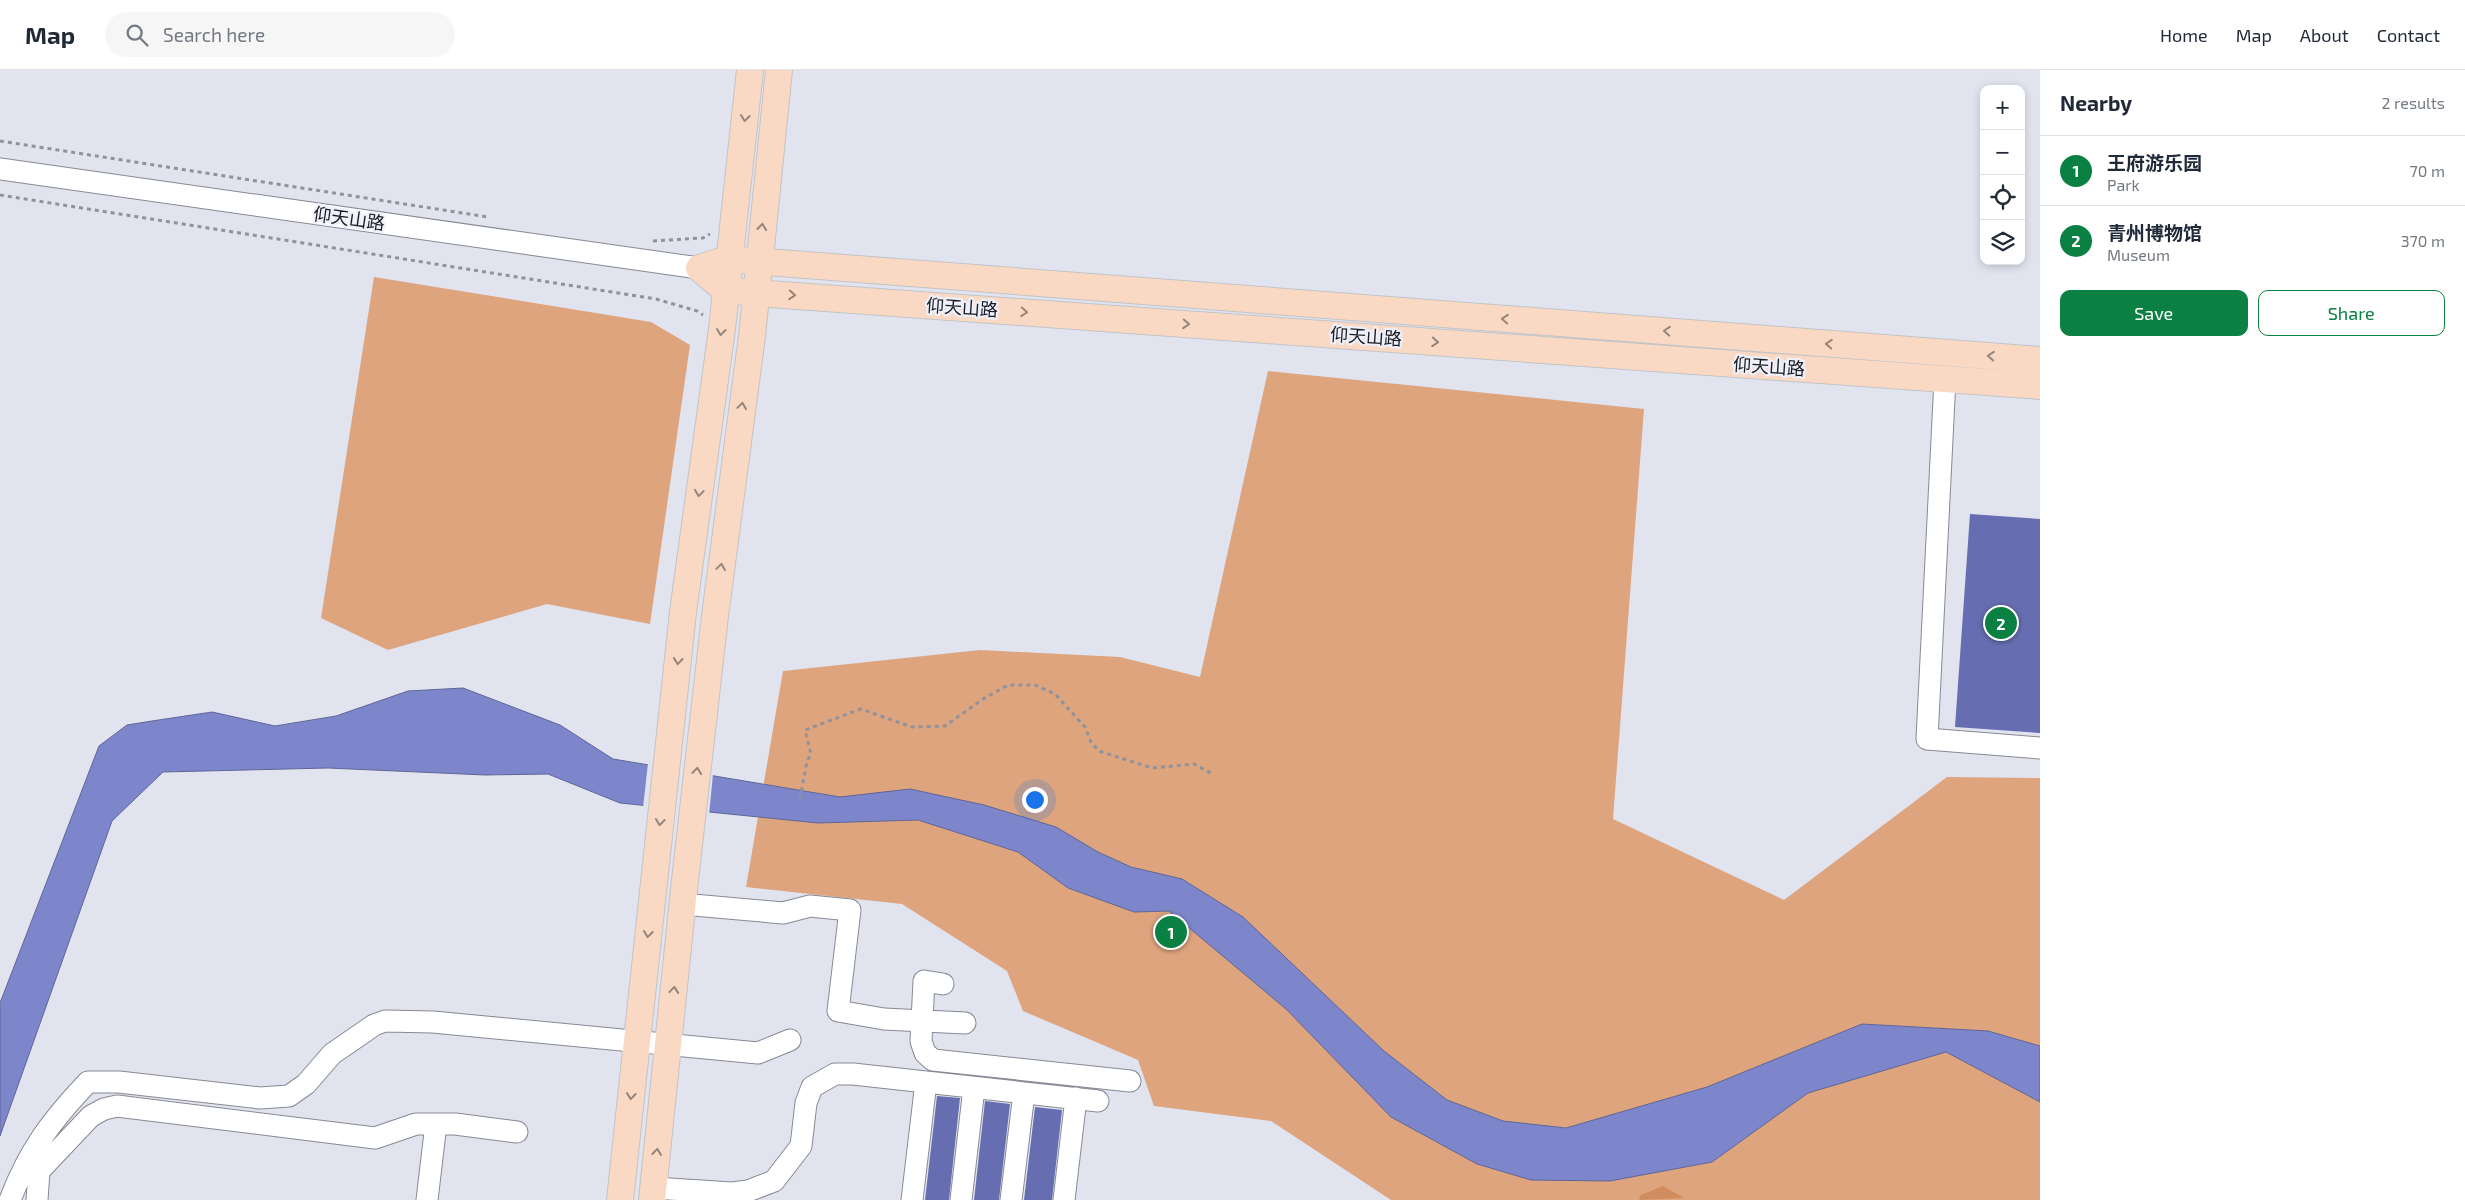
<!DOCTYPE html>
<meta charset="utf-8">
<style>
body{margin:0;font-family:"Exo 2","Noto Sans SC",sans-serif;background:#f6f6f7;color:#1f2937}
.controls{position:absolute;right:15px;top:15px;display:grid;overflow:hidden;border-radius:10px;box-shadow:0 2px 8px #0003}
.controls button{width:45px;height:45px;display:grid;place-items:center;padding:0;border:0;border-bottom:1px solid #e0e1e3;background:#fff;color:#1f2937;font:25px sans-serif}
.you{position:absolute;left:1034px;top:729px;width:18px;height:18px;margin:-12px;border:4px solid #fff;border-radius:50%;background:#1a73e8;box-shadow:0 0 0 8px #1a73e833}
.badge{display:grid;place-items:center;width:32px;height:32px;border-radius:50%;background:#0b8043;color:#fff;font-size:16px;font-weight:700}
.pin{position:absolute;translate:-50% -50%;border:2px solid #fff;box-shadow:0 1px 5px #0006}
.list{margin:0;padding:0;list-style:none}
h2{display:flex;justify-content:space-between;align-items:center;height:65px;margin:0;padding:0 20px;font-size:21px}
h2 small{font-size:16px;font-weight:400;color:#747a83}
.list li{display:grid;grid-template-columns:32px 1fr auto;gap:15px;align-items:center;box-sizing:border-box;height:70px;padding:0 20px;border-top:1px solid #e0e1e3}
.list b{display:block;font-size:19px;white-space:nowrap}
.list p{margin:0;font-size:16px;white-space:nowrap;color:#747a83}
.list em{font-size:16px;font-style:normal;color:#747a83}
.actions{display:flex;gap:10px;padding:15px 20px}
.actions a{flex:1;padding:11px 0;border:1px solid #0b8043;border-radius:10px;text-align:center;font-size:18px;color:#0b8043}
.actions .main{background:#0b8043;color:#fff}
.icon{flex:none;width:28px;height:28px;fill:none;stroke:currentColor;stroke-width:2;stroke-linecap:round;stroke-linejoin:round}
.map{position:relative;flex:none;width:2040px;height:1130px;overflow:hidden}
header{display:flex;align-items:center;gap:30px;box-sizing:border-box;height:70px;padding:0 25px;background:#fff;border-bottom:1px solid #e0e1e3}
header strong{font-size:24px}
nav{display:flex;gap:28px;margin-inline-start:auto;font-size:18px}
.search{width:350px;height:45px;background:#f6f6f7;display:flex;align-items:center;gap:12px;box-sizing:border-box;padding:0 18px;border-radius:28px;color:#747a83;font-size:19px}
main{display:flex}
aside{flex:1;background:#fff}
.map>svg:first-child{display:block}
</style>
<header>
<strong>Map</strong>
<div class="search"><svg class="icon" aria-label="search" viewBox="0 0 24 24"><circle cx="10" cy="10" r="6"/><path d="M15 15l6 6"/></svg>Search here</div>
<nav><a>Home</a><a>Map</a><a>About</a><a>Contact</a></nav>
</header>
<main>
<div class="map">
<svg width="2040" height="1130" viewBox="0 0 2040 1130">
<rect width="100%" height="100%" fill="#e1e3ef"/>
<path fill="#dea47e" d="M 374,207 L 651,252 L 690,275 L 650,554 L 547,534 L 388,580 L 321,548 Z
M 1268,301 L 1644,339 L 1613,749 L 1784,830 L 1947,707 L 2040,708 L 2040,1130 L 1391,1130 L 1271,1051 L 1154,1036 L 1138,990 L 1023,941 L 1007,901 L 902,834 L 746,817 L 783,601 L 980,580 L 1120,587 L 1200,607 Z"/>
<path fill="#d08c5f" d="M 1663,1116 L 1684,1128 L 1639,1130 L 1641,1125 Z"/>
<path fill="#7d86cb" stroke="#5f6697" d="M 463,618 L 560,655 L 613,689 L 840,727 L 910,719 L 984,735 L 1056,757 L 1098,782 L 1131,797 L 1182,809 L 1243,847 L 1384,981 L 1447,1030 L 1503,1051 L 1566,1058 L 1707,1017 L 1862,954 L 1988,961 L 2040,976 L 2040,1032 L 1946,982 L 1808,1023 L 1712,1092 L 1610,1111 L 1531,1110 L 1477,1094 L 1391,1047 L 1286,939 L 1169,841 L 1134,842 L 1068,818 L 1018,782 L 918,750 L 818,753 L 620,733 L 548,704 L 485,705 L 328,698 L 163,702 L 112,751 L 0,1066 L 0,933 L 99,676 L 127,655 L 152,651 L 212,642 L 275,656 L 336,646 L 408,621 Z"/>
<path fill="#e1e3ef" d="M 648,693 L 713,704 L 709,745 L 643,738 Z"/>
<path fill="#666eb1" d="M 1970,444 L 2040,449 L 2040,663 L 1955,657 Z
M 937,1026 L 960,1028 L 949,1130 L 925,1130 Z
M 985,1031 L 1010,1034 L 999,1130 L 974,1130 Z
M 1035,1037 L 1062,1040 L 1052,1130 L 1024,1130 Z"/>
<g fill="none" stroke-linecap="round" stroke-linejoin="round">
<defs>
<path id="minor" d="M 0,99 L 699,198
M 1945,309 L 1927,669 L 2040,678
M 682,834 L 783,843 L 810,836 L 850,840 L 838,941 L 884,949 L 965,953
M 943,914 L 924,911 L 921,971 L 925,983 L 933,990 L 1130,1011
M 654,1118 L 732,1123 L 748,1121 L 774,1111 L 801,1076 L 806,1033 L 812,1017 L 835,1004 L 853,1004 L 1098,1031
M 10,1130 C 29,1080 52,1050 88,1012 L 119,1012 L 260,1028 L 289,1026 L 306,1014 L 332,984 L 374,955 L 385,951 L 433,952 L 758,983 L 790,970
M 37,1130 L 39,1101 L 91,1046 L 104,1039 L 117,1036 L 375,1068 L 416,1054 L 455,1054 L 517,1062
M 427,1130 L 436,1054
M 912,1130 L 926,1012
M 961,1130 L 974,1018
M 1011,1130 L 1024,1023
M 1064,1130 L 1076,1028"/>
<path id="major" d="M 699,198 L 725,220 L 756,223 L 2040,316
M 699,198 L 728,189 L 2040,290
M 620,1130 L 683,542 L 722,259 L 750,0
M 652,1130 L 684,819 L 715,546 L 752,266 L 779,0"/>
</defs>
<use href="#minor" stroke="#878994" stroke-width="23"/>
<use href="#major" stroke="#c3c4c5" stroke-width="28"/>
<path stroke="#90929b" stroke-width="3" stroke-dasharray="4 4" stroke-linecap="butt" d="M 0,71 L 488,147
M 0,125 L 656,229 L 697,241 L 703,245
M 653,171 L 703,168 L 710,164
M 800,729 L 807,691 L 811,684 L 805,660 L 861,639 L 912,657 L 945,656 L 983,629 L 1008,615 L 1035,615 L 1055,624 L 1085,657 L 1091,672 L 1099,681 L 1152,698 L 1194,694 L 1211,703"/>
<use href="#minor" stroke="#fff" stroke-width="21"/>
<use href="#major" stroke="#fad9c4" stroke-width="26"/>
</g>
<defs><path id="oneway-chevron" d="M-2-3.5L2.5 0L-2 3.5" fill="none" stroke-width="1.6" stroke-linecap="round" stroke-linejoin="round" transform="scale(1.25)"/></defs>
<g stroke="#95847a">
<use href="#oneway-chevron" transform="translate(745 48) rotate(97)"/>
<use href="#oneway-chevron" transform="translate(762 157) rotate(-84)"/>
<use href="#oneway-chevron" transform="translate(792 225) rotate(4)"/>
<use href="#oneway-chevron" transform="translate(1024 242) rotate(4)"/>
<use href="#oneway-chevron" transform="translate(1505 249) rotate(-176)"/>
<use href="#oneway-chevron" transform="translate(1186 254) rotate(4)"/>
<use href="#oneway-chevron" transform="translate(1667 261) rotate(-176)"/>
<use href="#oneway-chevron" transform="translate(721 262) rotate(97)"/>
<use href="#oneway-chevron" transform="translate(1435 272) rotate(4)"/>
<use href="#oneway-chevron" transform="translate(1829 274) rotate(-176)"/>
<use href="#oneway-chevron" transform="translate(1991 286) rotate(-176)"/>
<use href="#oneway-chevron" transform="translate(742 336) rotate(-82)"/>
<use href="#oneway-chevron" transform="translate(699 423) rotate(98)"/>
<use href="#oneway-chevron" transform="translate(721 497) rotate(-82)"/>
<use href="#oneway-chevron" transform="translate(678 591) rotate(96)"/>
<use href="#oneway-chevron" transform="translate(697 701) rotate(-84)"/>
<use href="#oneway-chevron" transform="translate(660 752) rotate(96)"/>
<use href="#oneway-chevron" transform="translate(648 864) rotate(96)"/>
<use href="#oneway-chevron" transform="translate(674 920) rotate(-85)"/>
<use href="#oneway-chevron" transform="translate(631 1026) rotate(96)"/>
<use href="#oneway-chevron" transform="translate(657 1082) rotate(-84)"/>
</g>
<g text-anchor="middle" stroke-width="4.5" stroke-linejoin="round" paint-order="stroke">
<g font-size="18" fill="#1a1b1f" stroke="#eef0fc">
<text transform="translate(349 149) rotate(8)" y="6">仰天山路</text>
<text transform="translate(962 238) rotate(4)" y="6">仰天山路</text>
<text transform="translate(1366 267) rotate(4)" y="6">仰天山路</text>
<text transform="translate(1769 297) rotate(4)" y="6">仰天山路</text>
</g>
</g>
</svg>
<div class="controls">
<button>+</button>
<button>−</button>
<button><svg class="icon" aria-label="locate" viewBox="0 0 24 24"><circle cx="12" cy="12" r="6"/><path d="M12 2v4M12 18v4M2 12h4M18 12h4"/></svg></button>
<button><svg class="icon" aria-label="layers" viewBox="0 0 24 24"><path d="M12 4l9 5-9 5-9-5zM3 14l9 5 9-5"/></svg></button>
</div>
<div class="you"></div>
<div class="pin badge" style="left:1171px;top:862px">1</div>
<div class="pin badge" style="left:2001px;top:553px">2</div>
</div>
<aside>
<h2>Nearby<small>2 results</small></h2>
<ul class="list">
<li><span class="badge">1</span><div><b>王府游乐园</b><p>Park</p></div><em>70 m</em></li>
<li><span class="badge">2</span><div><b>青州博物馆</b><p>Museum</p></div><em>370 m</em></li>
</ul>
<div class="actions"><a class="main">Save</a><a>Share</a></div>
</aside>
</main>
